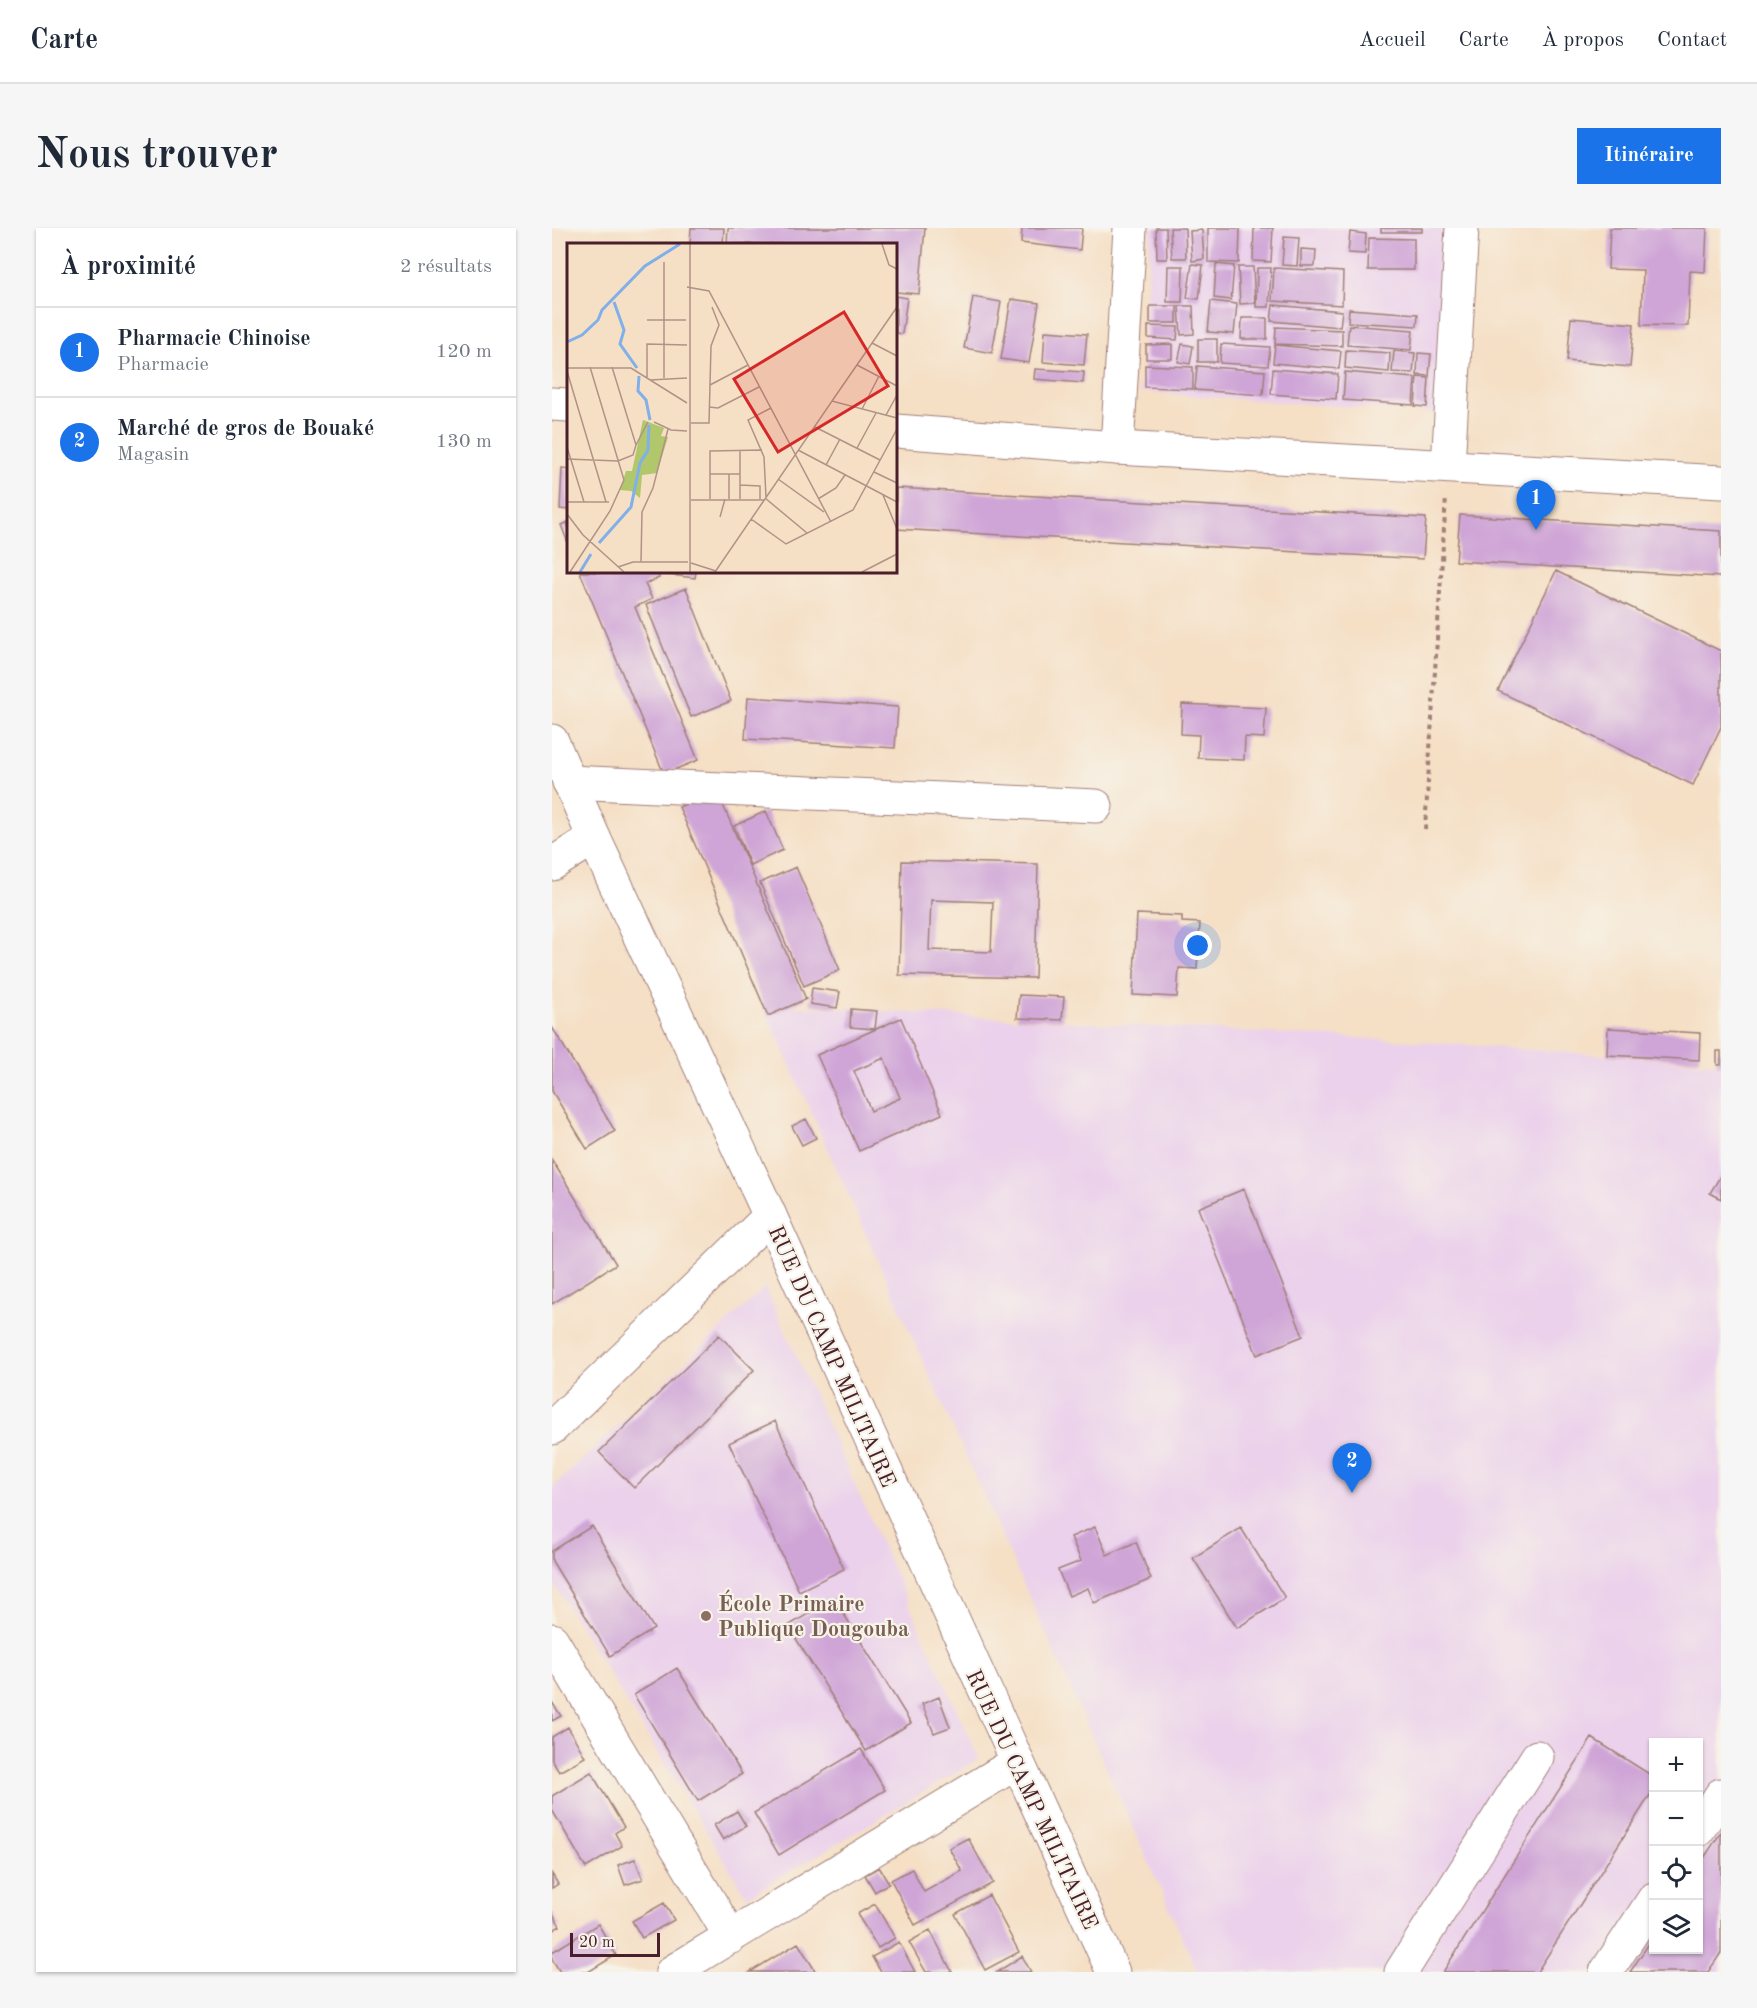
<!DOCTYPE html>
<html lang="fr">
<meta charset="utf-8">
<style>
body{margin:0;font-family:"Old Standard TT",serif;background:#f6f6f7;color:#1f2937}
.controls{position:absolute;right:18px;bottom:18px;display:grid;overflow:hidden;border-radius:0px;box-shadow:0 2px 4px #0004}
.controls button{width:54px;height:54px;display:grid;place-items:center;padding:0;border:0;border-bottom:2px solid #e0e1e3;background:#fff;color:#1f2937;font:30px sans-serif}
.scale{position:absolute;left:18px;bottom:15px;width:90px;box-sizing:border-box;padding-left:6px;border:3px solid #4a1f2b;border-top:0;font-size:16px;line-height:21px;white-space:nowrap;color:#4a1f2b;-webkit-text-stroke:4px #f7f3e8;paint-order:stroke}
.you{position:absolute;left:646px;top:718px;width:21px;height:21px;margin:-15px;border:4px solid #fff;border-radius:50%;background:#1a73e8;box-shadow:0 0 0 9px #1a73e833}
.badge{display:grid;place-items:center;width:39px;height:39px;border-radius:50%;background:#1a73e8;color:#fff;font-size:20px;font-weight:700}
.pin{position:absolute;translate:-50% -50px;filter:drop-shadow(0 2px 3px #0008)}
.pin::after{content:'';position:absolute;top:32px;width:21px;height:18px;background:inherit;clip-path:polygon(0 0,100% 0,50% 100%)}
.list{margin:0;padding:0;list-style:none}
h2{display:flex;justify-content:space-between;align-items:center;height:78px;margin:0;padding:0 24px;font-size:26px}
h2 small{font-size:20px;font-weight:400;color:#747a83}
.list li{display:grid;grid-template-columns:39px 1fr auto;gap:18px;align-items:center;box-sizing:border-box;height:90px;padding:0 24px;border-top:2px solid #e0e1e3}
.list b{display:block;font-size:22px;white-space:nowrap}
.list p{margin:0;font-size:20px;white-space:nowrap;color:#747a83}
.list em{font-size:20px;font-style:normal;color:#747a83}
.icon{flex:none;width:33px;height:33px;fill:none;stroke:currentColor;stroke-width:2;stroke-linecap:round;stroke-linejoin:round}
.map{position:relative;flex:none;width:1169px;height:1744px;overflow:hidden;border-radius:0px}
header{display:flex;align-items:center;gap:36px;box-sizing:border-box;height:84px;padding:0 30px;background:#fff;border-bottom:2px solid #e0e1e3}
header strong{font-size:28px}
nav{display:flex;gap:33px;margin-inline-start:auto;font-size:21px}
.intro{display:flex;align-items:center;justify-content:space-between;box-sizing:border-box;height:144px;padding:0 36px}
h1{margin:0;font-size:42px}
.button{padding:15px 27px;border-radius:0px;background:#1a73e8;color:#fff;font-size:21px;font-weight:700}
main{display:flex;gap:36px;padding:0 36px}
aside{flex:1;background:#fff;border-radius:0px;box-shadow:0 2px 4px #0004}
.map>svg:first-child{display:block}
</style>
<header>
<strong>Carte</strong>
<nav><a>Accueil</a><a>Carte</a><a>À propos</a><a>Contact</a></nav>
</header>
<div class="intro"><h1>Nous trouver</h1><a class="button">Itinéraire</a></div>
<main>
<aside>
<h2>À proximité<small>2 résultats</small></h2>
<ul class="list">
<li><span class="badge">1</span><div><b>Pharmacie Chinoise</b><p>Pharmacie</p></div><em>120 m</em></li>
<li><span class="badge">2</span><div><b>Marché de gros de Bouaké</b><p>Magasin</p></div><em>130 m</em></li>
</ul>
</aside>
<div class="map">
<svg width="1169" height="1744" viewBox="0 0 1169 1744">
<rect width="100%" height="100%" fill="#f7f3e8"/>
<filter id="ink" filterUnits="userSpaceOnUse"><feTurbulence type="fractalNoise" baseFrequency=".0167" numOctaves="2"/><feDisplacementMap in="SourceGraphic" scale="12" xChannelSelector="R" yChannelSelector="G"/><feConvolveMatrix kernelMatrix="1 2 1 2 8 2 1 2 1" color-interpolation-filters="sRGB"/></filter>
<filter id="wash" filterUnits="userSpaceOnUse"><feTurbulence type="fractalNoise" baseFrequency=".008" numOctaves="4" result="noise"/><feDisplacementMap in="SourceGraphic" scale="24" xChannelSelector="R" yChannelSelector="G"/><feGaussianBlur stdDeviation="1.35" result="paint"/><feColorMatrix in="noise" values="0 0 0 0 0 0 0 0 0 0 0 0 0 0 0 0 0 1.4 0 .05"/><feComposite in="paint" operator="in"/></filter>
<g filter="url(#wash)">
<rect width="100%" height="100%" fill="#f5dfc5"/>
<path fill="#ebd1eb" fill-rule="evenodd" d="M 599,0 L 898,0 L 886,185 L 588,164 Z
M 238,778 L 873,814 L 1169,836 L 1169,1744 L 646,1744 L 216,788 ZM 1102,1514 L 1146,1514 L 1146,1722 L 1102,1722 Z
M 213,1059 L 427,1531 L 195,1669 L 0,1353 L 0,1260 Z"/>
<g id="blocks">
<path fill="#cfa5d7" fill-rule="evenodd" d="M 139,0 L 172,0 L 171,16 L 138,16 Z
M 176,0 L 373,0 L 367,66 L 344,64 L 344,16 L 175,16 Z
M 470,0 L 530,0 L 528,22 L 469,15 Z
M 604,0 L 614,0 L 615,31 L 605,31 Z
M 618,0 L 633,0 L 634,30 L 620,30 Z
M 656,0 L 688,0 L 687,35 L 656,34 Z
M 702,0 L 721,0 L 719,34 L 701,33 Z
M 829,0 L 870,0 L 870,4 L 829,4 Z
M 1058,0 L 1155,0 L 1153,44 L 1138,43 L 1136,98 L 1089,97 L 1091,42 L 1056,41 Z
M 650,2 L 652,31 L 640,33 L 638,3 Z
M 798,4 L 814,6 L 813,26 L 796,25 Z
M 732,9 L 747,10 L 745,38 L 730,37 Z
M 817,10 L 862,11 L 862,42 L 816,42 Z
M 749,21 L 764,22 L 763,38 L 749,38 Z
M 640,36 L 651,37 L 647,71 L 635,70 Z
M 664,36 L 682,38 L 679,72 L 662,70 Z
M 616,38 L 631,38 L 630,74 L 615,74 Z
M 686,39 L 701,39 L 703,75 L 688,76 Z
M 705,40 L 719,40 L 717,79 L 704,79 Z
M 722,40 L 791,44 L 790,77 L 720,73 Z
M 344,68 L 355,70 L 350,106 L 344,105 Z
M 421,69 L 449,74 L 440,125 L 412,120 Z
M 459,71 L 487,75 L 477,135 L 449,131 Z
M 659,73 L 685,76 L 682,106 L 656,104 Z
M 721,77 L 790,83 L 788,99 L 719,93 Z
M 598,78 L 625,78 L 625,95 L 598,95 Z
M 627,78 L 641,78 L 642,106 L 629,107 Z
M 797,81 L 866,86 L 865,98 L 796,94 Z
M 690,90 L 715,90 L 715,111 L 689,111 Z
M 1019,90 L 1082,96 L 1078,139 L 1015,133 Z
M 797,97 L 861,102 L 859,122 L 795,117 Z
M 596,98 L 626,99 L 625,112 L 596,110 Z
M 724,99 L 790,102 L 790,118 L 723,116 Z
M 493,103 L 535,106 L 532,137 L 491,134 Z
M 646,111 L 665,111 L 665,134 L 646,134 Z
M 620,116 L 620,131 L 594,131 L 594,117 Z
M 630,116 L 641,118 L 638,136 L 626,134 Z
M 669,116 L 718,119 L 716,138 L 668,135 Z
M 723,117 L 789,123 L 787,141 L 721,135 Z
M 794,122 L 838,125 L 837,144 L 793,140 Z
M 842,123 L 863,125 L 861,145 L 840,144 Z
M 866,125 L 879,126 L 877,148 L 865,147 Z
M 593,137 L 641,139 L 641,161 L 593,159 Z
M 645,138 L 713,143 L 711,167 L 643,162 Z
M 483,141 L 532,144 L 531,155 L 482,151 Z
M 721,141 L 786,146 L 784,171 L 719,166 Z
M 793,144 L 863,150 L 861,177 L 791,172 Z
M 865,149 L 877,150 L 875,179 L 863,178 Z
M 10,240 L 16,241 L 16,282 L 8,281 Z
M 344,260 L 874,290 L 871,331 L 344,301 Z
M 908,287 L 1169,303 L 1169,349 L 904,333 Z
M 16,294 L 16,315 L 9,297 Z
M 1004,343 L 1169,423 L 1169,499 L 1141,557 L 946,463 Z
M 28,344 L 105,344 L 107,350 L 93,356 L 100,371 L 83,379 L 146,532 L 112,546 Z
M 110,344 L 144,344 L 143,350 L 110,346 Z
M 134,360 L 179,473 L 139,489 L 94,377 Z
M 196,469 L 346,479 L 343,520 L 193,511 Z
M 630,476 L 714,480 L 712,510 L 693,509 L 692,532 L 646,530 L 647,507 L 629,506 Z
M 165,563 L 254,771 L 216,788 L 127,579 Z
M 214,583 L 231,622 L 198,637 L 182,598 Z
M 350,633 L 486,636 L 483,750 L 347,747 ZM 379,672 L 441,674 L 439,724 L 377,722 Z
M 244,639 L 288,742 L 252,758 L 208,655 Z
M 585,686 L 630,688 L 630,694 L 648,695 L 645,741 L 627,740 L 625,769 L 581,767 Z
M 260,760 L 288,764 L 285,780 L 258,776 Z
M 467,767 L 512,769 L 510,792 L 465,790 Z
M 299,781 L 325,783 L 323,801 L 298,799 Z
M 349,790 L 390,886 L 307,923 L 265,827 ZM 332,830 L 348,870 L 319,883 L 302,843 Z
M 0,799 L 63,903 L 35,921 L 0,863 Z
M 1056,800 L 1148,805 L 1147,832 L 1055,827 Z
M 1165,823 L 1169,823 L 1169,837 L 1165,837 Z
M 254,891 L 264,910 L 250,917 L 240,898 Z
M 0,932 L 64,1036 L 0,1076 Z
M 1169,947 L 1169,971 L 1158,965 Z
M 692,961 L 751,1108 L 705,1127 L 646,980 Z
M 167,1107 L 202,1142 L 82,1260 L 47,1224 Z
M 223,1193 L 292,1341 L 247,1363 L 177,1215 Z
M 40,1298 L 102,1401 L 58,1428 L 0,1333 L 0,1323 Z
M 543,1299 L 555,1327 L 584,1314 L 599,1351 L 542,1375 L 536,1360 L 517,1368 L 506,1342 L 529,1333 L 519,1309 Z
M 689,1300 L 733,1370 L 685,1400 L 641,1330 Z
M 282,1370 L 359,1495 L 314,1523 L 236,1398 Z
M 125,1440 L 190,1546 L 146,1573 L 82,1467 Z
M 387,1469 L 398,1499 L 382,1505 L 370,1476 Z
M 0,1474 L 9,1488 L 0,1493 Z
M 16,1499 L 33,1529 L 7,1544 L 0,1532 L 0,1509 Z
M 1040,1510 L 1102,1549 L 1102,1561 L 985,1744 L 891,1744 Z
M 309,1521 L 333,1562 L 227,1627 L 202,1585 Z
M 39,1544 L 72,1599 L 63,1605 L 70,1618 L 34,1640 L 0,1582 L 0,1568 Z
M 185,1583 L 194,1598 L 171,1612 L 162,1597 Z
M 1169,1604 L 1169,1725 L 1156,1744 L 1078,1744 L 1102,1708 L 1102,1722 L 1146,1722 L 1146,1639 Z
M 416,1610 L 441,1655 L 363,1697 L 339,1652 L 360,1641 L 372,1664 L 410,1643 L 397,1620 Z
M 83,1631 L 91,1651 L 73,1657 L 66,1637 Z
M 327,1639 L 337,1655 L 323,1664 L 313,1647 Z
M 0,1646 L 6,1656 L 0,1660 Z
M 437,1667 L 467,1724 L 433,1742 L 403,1686 Z
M 112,1675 L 122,1692 L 90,1710 L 80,1693 Z
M 323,1676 L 343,1710 L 326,1720 L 305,1686 Z
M 0,1684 L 8,1698 L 0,1703 Z
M 46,1696 L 64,1727 L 36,1744 L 8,1744 L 0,1731 L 0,1724 Z
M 378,1702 L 400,1744 L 374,1744 L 357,1714 Z
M 347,1714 L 363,1744 L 329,1744 L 320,1729 Z
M 246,1715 L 264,1744 L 198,1744 Z
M 470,1728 L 479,1744 L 445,1744 Z"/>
</g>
</g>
<g filter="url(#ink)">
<use href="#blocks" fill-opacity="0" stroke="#a07f78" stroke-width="1.5"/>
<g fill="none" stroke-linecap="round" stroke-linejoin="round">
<defs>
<path id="minor" d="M 565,220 L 578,0
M 896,238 L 910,0
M 17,554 L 544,578
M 0,636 L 42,610
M 218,988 L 561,1744
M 0,1412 L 179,1709
M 1146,1602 L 1169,1567
M 120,1744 L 464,1535
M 849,1744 L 985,1529
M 1054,1744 L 1102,1671"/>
<path id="major" d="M 0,176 L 16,177
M 344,203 L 565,220 L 1169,254
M 0,513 L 42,610 L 218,988 L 0,1200"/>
</defs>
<use href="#minor" stroke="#a07f78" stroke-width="35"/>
<use href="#major" stroke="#a07f78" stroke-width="35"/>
<path stroke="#a07f78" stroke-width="4" stroke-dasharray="4.5 4.5" stroke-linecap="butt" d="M 873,601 L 894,269"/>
<use href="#minor" stroke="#fff" stroke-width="33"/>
<use href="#major" stroke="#fff" stroke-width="33"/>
</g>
</g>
<circle fill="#8d6e63" stroke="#f7f3e8" stroke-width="2" cx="154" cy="1388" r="6"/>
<g text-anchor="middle" stroke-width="4.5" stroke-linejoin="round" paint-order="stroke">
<g font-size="22" fill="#4a1f2b" stroke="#f7f3e8">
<text transform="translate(281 1128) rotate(66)" y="8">RUE DU CAMP MILITAIRE</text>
<text transform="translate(481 1571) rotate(65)" y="8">RUE DU CAMP MILITAIRE</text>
</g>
<g font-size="22" font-weight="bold" fill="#785e54" stroke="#f7f3e8" text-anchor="start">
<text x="166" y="1383">École Primaire<tspan x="166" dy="25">Publique Dougouba</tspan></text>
</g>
</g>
<g transform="translate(15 15)">
<rect width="330" height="330" fill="#f5dfc5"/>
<path d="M 76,177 L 97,185 L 94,193 L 101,194 L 90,230 L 75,232 L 73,255 L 64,248 L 53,247 L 59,228 L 65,228 Z" fill="#b0c76c"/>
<path fill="none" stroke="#80afea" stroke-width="3" d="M 47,59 L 57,87 L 53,101 L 70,125M 0,99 L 15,92 L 31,77 L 35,67 L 78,23 L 113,1M 72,133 L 71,148 L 79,157 L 83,177M 32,300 L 64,264 L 73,220 L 81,207 L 82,182M 13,329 L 24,311"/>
<path fill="none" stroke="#b19287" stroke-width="1.5" d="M 123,1 L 123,329M 315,1 L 322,22 L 330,26M 120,44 L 142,48 L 264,279M 80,77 L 119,77M 305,100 L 330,113M 290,122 L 330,143M 0,125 L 64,125 L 120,160M 0,128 L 39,259M 80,135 L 80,101 L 120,102M 97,135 L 97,19M 83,137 L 120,135M 143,142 L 181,122M 265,158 L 330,64M 142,164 L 151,165 L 192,144M 295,166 L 312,133M 319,172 L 330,152M 87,179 L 104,187 L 120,188M 124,180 L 142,180 L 144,103 L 152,82 L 145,64M 248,184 L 313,217M 69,202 L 81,179M 0,204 L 17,259M 290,205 L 309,170M 231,207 L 330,259M 0,216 L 51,218 L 66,212 L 69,202 L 45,124M 259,222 L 273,196M 307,229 L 330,240M 143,231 L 173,231M 162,231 L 162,256M 211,236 L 257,269M 173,242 L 193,243 L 193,256M 316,252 L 330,286M 199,254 L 197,214 L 181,177 L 204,165M 198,255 L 240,290M 143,256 L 143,208 L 195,207M 173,256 L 173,208M 251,256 L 269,245 L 278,232M 124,257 L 197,257M 0,259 L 42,259M 0,271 L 16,292 L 57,329M 153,274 L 158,256M 184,276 L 219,301 L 286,267 L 330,186M 74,319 L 75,269 L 86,245 L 101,186M 124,320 L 149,328M 51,324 L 66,319 L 121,319M 3,329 L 43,268 L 57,237 L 23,124M 148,329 L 265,158 L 330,175M 295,329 L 330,311"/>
<path fill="#d62828" fill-opacity="0.15" stroke="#d62828" stroke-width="3" d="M 277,69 L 321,143 L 211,209 L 167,136 Z"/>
<rect width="330" height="330" fill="none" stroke="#4a1f2b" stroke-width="3"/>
</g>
</svg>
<div class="controls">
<button>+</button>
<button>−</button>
<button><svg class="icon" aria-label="locate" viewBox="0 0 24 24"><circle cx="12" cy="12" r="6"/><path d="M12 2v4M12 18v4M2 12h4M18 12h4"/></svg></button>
<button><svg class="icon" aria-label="layers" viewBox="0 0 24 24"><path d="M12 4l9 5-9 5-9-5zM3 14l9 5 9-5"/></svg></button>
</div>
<div class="scale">20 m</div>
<div class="you"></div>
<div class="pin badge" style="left:984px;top:302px">1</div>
<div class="pin badge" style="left:800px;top:1265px">2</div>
</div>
</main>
